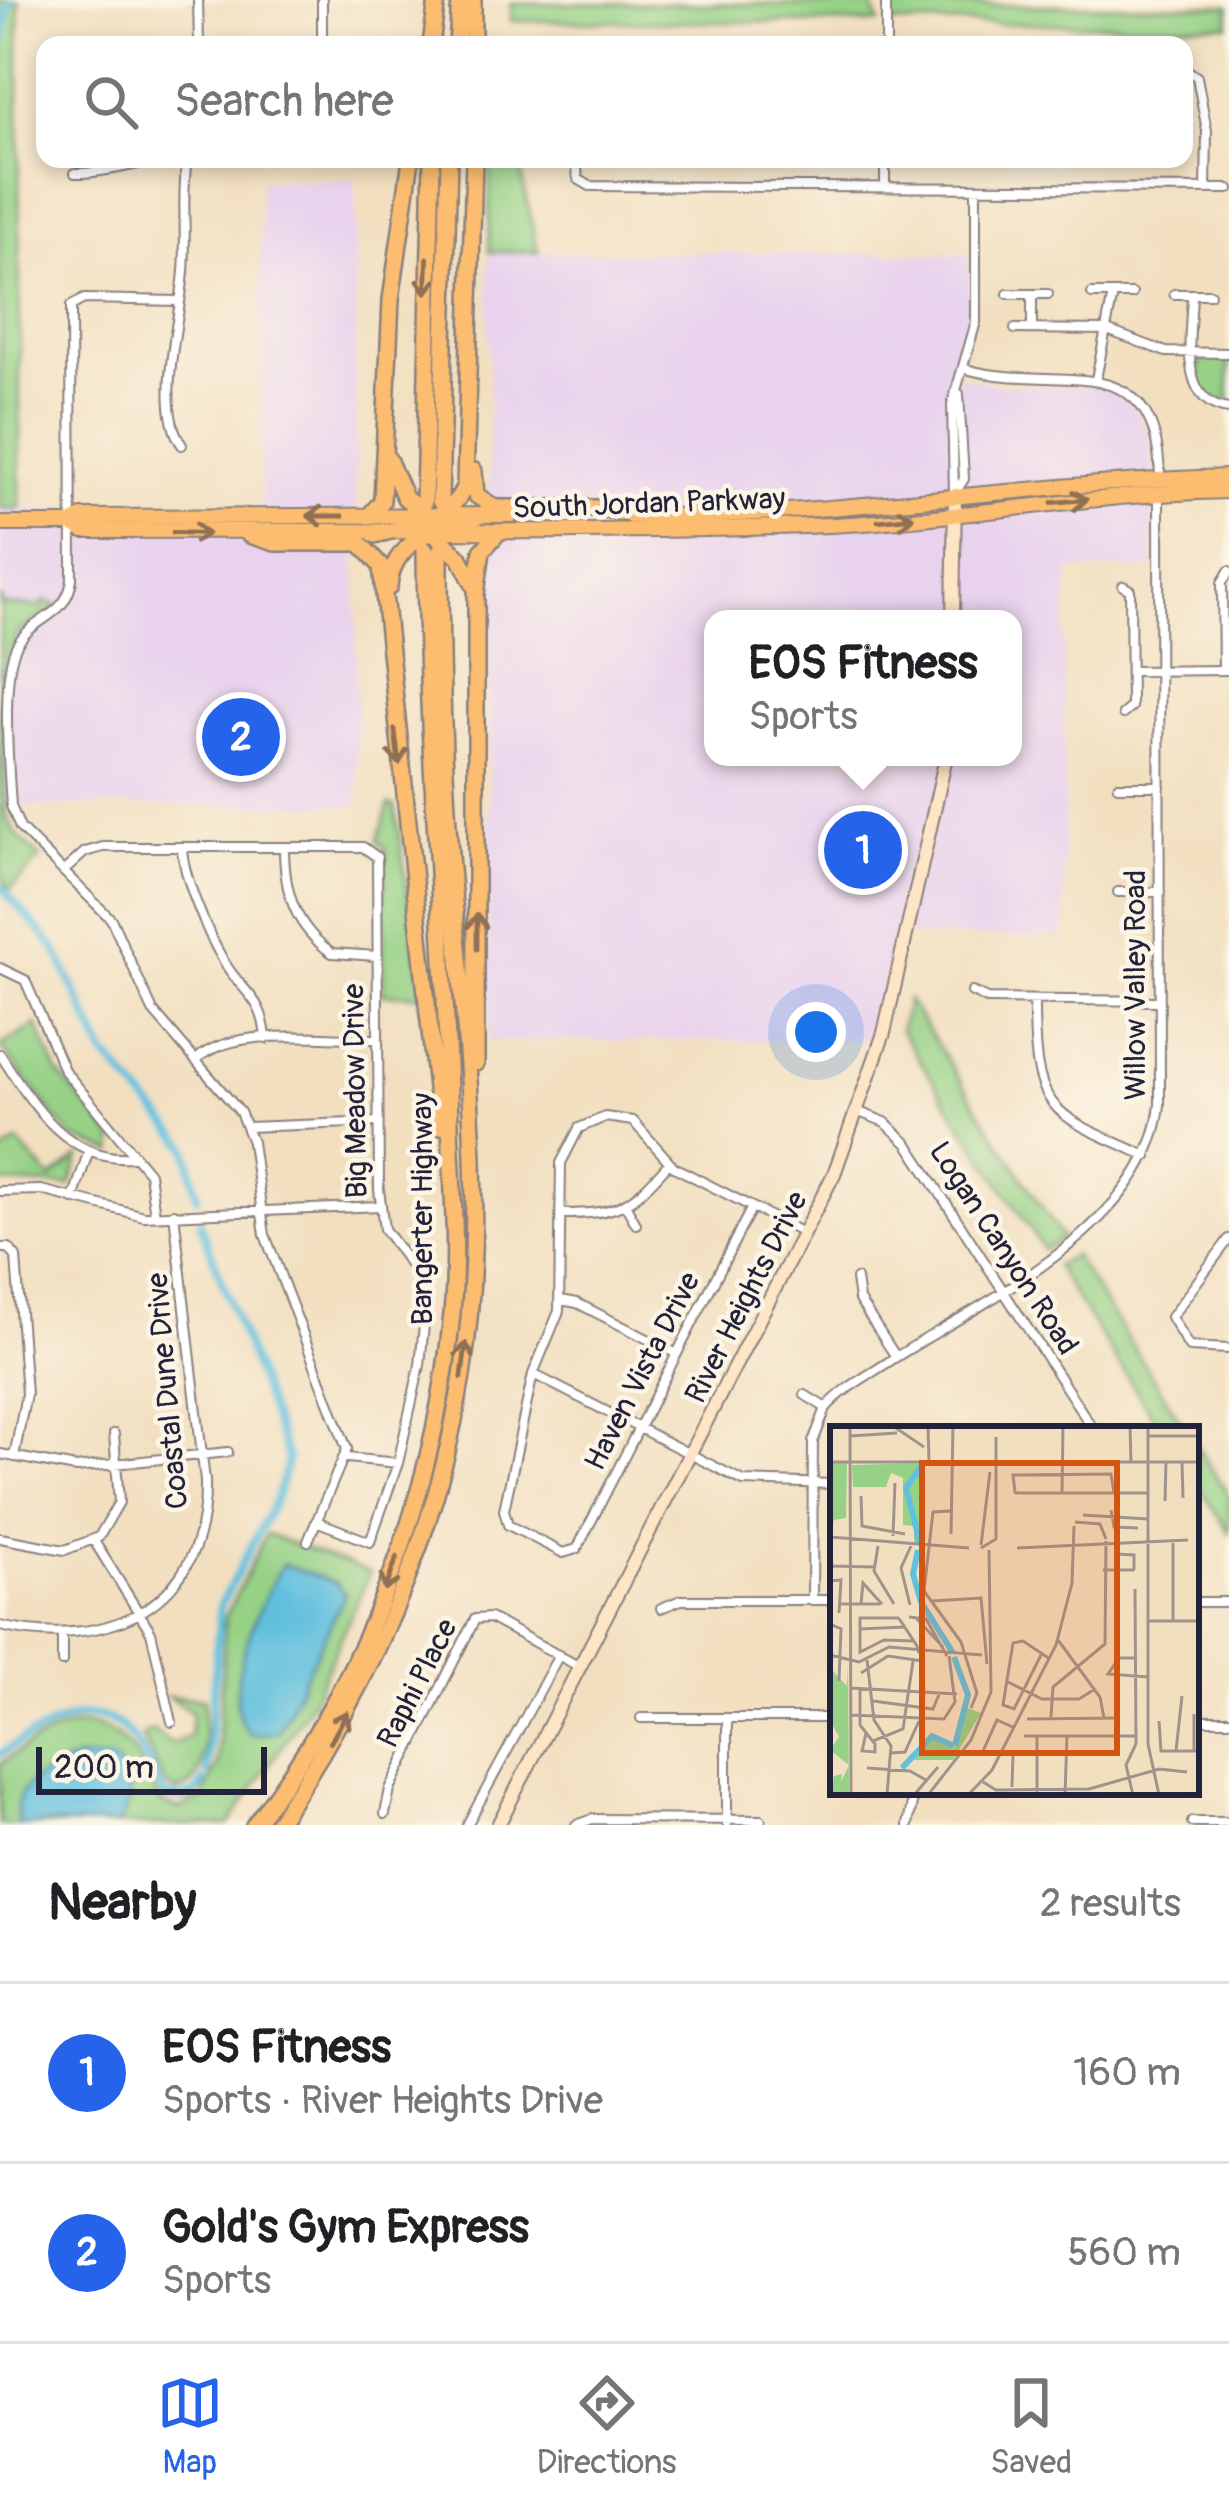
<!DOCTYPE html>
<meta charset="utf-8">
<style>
body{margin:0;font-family:Pangolin,sans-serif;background:#f6f6f6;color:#202124}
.scale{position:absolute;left:36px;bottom:30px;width:231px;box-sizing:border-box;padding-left:12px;border:6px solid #22223b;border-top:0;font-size:33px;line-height:42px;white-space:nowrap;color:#22223b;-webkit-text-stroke:9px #fcf5e5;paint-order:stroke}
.you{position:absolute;left:816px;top:1032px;width:42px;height:42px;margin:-30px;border:9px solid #fff;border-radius:50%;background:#1a73e8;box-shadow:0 0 0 18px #1a73e833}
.badge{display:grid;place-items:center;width:78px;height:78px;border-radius:50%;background:#2563eb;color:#fff;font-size:39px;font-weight:700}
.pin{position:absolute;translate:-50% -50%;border:6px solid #fff;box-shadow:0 3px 12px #0006}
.popup{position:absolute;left:704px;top:610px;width:318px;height:156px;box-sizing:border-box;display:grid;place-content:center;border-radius:24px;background:#fff;filter:drop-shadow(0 3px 9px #0005);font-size:39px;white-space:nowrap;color:#757577}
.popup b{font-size:45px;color:#202124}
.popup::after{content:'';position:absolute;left:50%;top:100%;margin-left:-24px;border:24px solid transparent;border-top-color:#fff}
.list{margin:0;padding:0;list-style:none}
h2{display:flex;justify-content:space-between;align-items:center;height:156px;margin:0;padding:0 48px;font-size:51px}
h2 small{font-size:39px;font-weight:400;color:#757577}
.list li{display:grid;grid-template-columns:78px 1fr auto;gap:36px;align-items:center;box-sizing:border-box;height:180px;padding:0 48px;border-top:3px solid #e0e0e0}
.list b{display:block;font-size:45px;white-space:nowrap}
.list p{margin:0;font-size:39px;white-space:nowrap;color:#757577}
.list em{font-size:39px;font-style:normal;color:#757577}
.icon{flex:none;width:66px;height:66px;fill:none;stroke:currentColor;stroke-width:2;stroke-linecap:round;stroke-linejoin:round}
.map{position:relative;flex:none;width:1229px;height:1825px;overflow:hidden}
.search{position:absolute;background:#fff;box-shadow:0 6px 18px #0003;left:36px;right:36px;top:36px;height:132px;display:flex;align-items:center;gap:30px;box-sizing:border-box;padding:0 42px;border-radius:24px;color:#757577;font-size:45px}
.sheet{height:516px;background:#fff}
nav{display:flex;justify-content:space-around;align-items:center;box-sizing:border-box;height:168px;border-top:3px solid #e0e0e0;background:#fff;font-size:33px;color:#757577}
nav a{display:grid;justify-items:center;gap:6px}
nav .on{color:#2563eb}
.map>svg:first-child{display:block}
</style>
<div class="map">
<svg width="1229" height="1825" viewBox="0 0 1229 1825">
<rect width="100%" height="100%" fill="#fcf5e5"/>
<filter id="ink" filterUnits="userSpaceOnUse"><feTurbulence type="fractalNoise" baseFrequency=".00833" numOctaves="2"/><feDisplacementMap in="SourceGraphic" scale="24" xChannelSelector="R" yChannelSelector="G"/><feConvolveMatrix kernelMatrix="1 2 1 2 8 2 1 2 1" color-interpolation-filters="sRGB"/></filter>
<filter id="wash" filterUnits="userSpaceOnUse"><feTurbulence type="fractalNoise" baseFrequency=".004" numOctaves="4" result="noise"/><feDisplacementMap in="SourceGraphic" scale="48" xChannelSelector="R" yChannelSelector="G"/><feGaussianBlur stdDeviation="2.7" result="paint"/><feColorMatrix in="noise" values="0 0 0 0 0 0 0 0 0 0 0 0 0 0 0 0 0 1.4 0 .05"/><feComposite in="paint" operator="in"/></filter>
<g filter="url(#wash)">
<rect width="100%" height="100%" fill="#f2dfc0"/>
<path fill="#e8d2ee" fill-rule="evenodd" d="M 260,180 L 355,180 L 357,805 L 0,806 L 0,508 L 261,508 Z
M 489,252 L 969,254 L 969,331 L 953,375 L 1001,385 L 1104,387 L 1133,404 L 1153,444 L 1153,568 L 1070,570 L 1064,625 L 1064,937 L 896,936 L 871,1040 L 489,1041 ZM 713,619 L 1013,619 L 1013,757 L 713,757 Z"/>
<path fill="#96d186" stroke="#5c7a60" stroke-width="3" d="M 0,0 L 19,1 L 20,509 L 0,508 Z
M 512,3 L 872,5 L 879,23 L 511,21 Z
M 900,5 L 1229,6 L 1229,25 L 890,23 L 892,10 Z
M 490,159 L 518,159 L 538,252 L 489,252 Z
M 1201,359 L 1229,359 L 1229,404 C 1205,400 1192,383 1201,359 Z
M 0,596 L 3,605 L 43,607 L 44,601 L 58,606 L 18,633 L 3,670 L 6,814 L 15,833 L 41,858 L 9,891 L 0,871 Z
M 389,805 L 395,806 L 423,995 L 383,994 L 385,849 L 378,840 Z
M 908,1000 L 1062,1238 L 1044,1250 L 900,1030 Z
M 37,1025 L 58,1073 L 115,1139 L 114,1153 L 71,1137 L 0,1046 Z
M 18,1142 L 51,1179 L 80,1156 L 70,1186 L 0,1183 L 0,1154 Z
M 1073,1255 L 1186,1429 L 1161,1429 L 1055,1266 Z
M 1196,1445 L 1229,1496 L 1229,1532 L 1196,1482 Z
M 266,1534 L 370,1573 L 313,1699 L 229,1825 L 0,1825 L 0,1764 C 51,1731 96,1696 140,1762 C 149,1776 151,1792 163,1804 L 179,1809 L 201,1799 L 217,1766 L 225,1618 Z
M 168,1696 L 204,1699 C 203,1728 212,1784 177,1792 L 166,1785 L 142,1736 L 152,1730 L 171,1744 L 190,1736 L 192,1713 Z"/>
<path fill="#60c0de" stroke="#41718c" stroke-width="3" d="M 283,1564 L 336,1583 L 345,1594 L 278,1732 L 251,1735 C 213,1702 261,1598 283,1564 Z
M 78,1758 L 111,1760 C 135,1776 133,1801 119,1824 L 19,1825 C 7,1785 47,1771 78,1758 Z"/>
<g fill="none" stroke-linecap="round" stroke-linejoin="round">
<path stroke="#60c0de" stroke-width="8" d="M 0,53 L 10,4
M 0,886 L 55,948 L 105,1055 L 187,1146 L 197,1197
M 200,1222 L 288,1460 L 276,1498 L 220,1606 L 207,1772
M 0,1754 C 84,1703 120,1691 163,1794 C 181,1802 195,1799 204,1781"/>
</g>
</g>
<g filter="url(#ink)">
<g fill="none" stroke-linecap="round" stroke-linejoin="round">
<defs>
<path id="street" d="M 198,0 L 199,45
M 322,0 L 322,45
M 886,45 L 886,0
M 1184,68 L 1197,77 L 1207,131 L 1206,189
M 576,159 L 578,179 L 590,186 L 1229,189
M 75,173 C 113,174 149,156 186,162
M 885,187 L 885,159
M 1008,294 L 1048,294
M 1092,294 L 1132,294
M 1174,294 L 1210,294
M 1192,294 C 1191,332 1177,404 1229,409
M 179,301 L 84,299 L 71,306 L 72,580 C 66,618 36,615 18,643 C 0,671 9,771 11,806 L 20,828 L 111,919 L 153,1011 L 240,1112 L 252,1142 L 265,1235 L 347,1449 L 308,1541
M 1015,329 L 1107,330 L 1166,352 L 1229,353
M 1032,329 L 1032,294
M 966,369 C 1058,395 1158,340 1160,480
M 1096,379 L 1113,294
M 182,445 C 154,406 181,316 184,271 C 187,234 181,196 187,159
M 954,493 L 952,404 L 976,322 L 976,188
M 955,493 L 964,479 L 959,394
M 1123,586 L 1130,590 L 1131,707 L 1123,714
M 1223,670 L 1222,583 L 1229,571
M 1131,671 L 1229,670
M 1118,786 L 1160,786
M 182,847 C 183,877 207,932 223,960 C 242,994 263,995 266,1039
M 284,847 C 284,891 294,926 332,953 L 377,956
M 64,871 L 85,852 L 103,847 L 363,847 L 377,857 L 379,1189 L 384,1229 L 421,1280 L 426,1305 L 420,1365 L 398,1463 L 370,1542 L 316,1521
M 1118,892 L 1160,892
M 0,968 L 25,980 L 64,1070 L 149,1173 L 155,1215
M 972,992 L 987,999 L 1160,1001
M 1034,1000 C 1034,1111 1047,1113 1147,1156
M 0,1054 C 32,1104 67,1162 132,1157
M 196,1060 C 232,1025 328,1039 378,1039
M 859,1112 L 885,1122 L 908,1144 L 1093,1429
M 247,1127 L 378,1122
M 0,1191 L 41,1190 L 144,1216 L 381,1206
M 73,1199 L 88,1153
M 626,1206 L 636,1224
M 752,1207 L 577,1549 L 563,1553 L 508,1525 L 504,1510 L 533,1374 L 559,1311 L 561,1163 L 579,1128 L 605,1117 L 633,1121 L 674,1167 L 803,1233
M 561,1214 C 619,1214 630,1207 669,1163
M 1229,1239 L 1171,1317 L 1189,1347 L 1229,1349
M 0,1248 L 9,1248 L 16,1257 L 26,1394 L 14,1457
M 856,1279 L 859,1300 L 896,1357
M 561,1300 L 577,1303 L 677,1354
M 533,1374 L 743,1481 L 833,1484
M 805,1395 L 826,1408
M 0,1454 L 76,1468 L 228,1452
M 347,1458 L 398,1463
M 0,1538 L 65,1550 L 99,1537 L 119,1502 L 114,1434
M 94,1541 L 151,1632 L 172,1722
M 812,1600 L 813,1442 L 826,1408 C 844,1387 871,1374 893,1359 C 986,1299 1147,1227 1160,1105 L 1159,495
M 1196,1602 L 1229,1602
M 661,1608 L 681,1600 L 833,1600
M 0,1626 C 109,1651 208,1606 205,1481 L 174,1213
M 62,1636 L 62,1662
M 641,1718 L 833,1718
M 1196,1720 L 1229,1720
M 385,1814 L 390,1789 L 475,1619 L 490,1618 L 580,1667
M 1192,1822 L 1229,1822
M 727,1824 L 727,1718
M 467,1825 L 559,1655
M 576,1825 L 592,1819 L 761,1820
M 908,1825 L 914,1792"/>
<path id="secondary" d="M 953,619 L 955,494
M 498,1825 L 834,1174 L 884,1033 L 946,757"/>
<path id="primary" d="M 630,516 C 830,518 1029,482 1229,477
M 0,524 L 71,524 L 82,517 L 512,515
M 71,524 L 83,531 C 332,529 580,536 830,525 C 963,519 1095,493 1229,491"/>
<path id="highway" d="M 431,45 L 437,0
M 457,45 L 460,0
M 473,45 L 473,0
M 388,459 L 405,498 L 437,524
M 474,471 L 476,495 L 495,508 L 597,508 L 641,516
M 440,501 L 449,159
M 424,502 L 432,159
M 369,516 L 382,501 L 391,300 L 411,159
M 249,535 L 275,543 L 360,543 L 381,566 L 440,1126
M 375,535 C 410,525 451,522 465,485 L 474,159
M 436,535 L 460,558 L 475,587
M 389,587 C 392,537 443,527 483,515
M 476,1063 L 476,594 L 482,551 L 497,534
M 254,1825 C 366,1679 434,1497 452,1314 C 458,1251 452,1186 450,1123 C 445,932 426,742 425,550
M 276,1825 C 368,1689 437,1540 462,1376 C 488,1209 465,1035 451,868 C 443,763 440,657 440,551"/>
</defs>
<use href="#street" stroke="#8a807e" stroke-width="12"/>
<use href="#secondary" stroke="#8a807e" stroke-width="16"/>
<use href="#primary" stroke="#8a807e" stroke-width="18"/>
<use href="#highway" stroke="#8a807e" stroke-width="20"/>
<use href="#street" stroke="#fff" stroke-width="8"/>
<use href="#secondary" stroke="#fee5c5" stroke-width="12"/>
<use href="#primary" stroke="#fcbd6f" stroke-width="14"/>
<use href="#highway" stroke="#fcbd6f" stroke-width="15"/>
</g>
<defs><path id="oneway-shaft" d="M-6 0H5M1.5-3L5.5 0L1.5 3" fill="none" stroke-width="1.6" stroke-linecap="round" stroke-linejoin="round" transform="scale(3)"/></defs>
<g stroke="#8f7055">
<use href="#oneway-shaft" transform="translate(427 276) rotate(92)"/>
<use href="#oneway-shaft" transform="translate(1070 501) rotate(-5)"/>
<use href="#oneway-shaft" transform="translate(325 516) rotate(180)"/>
<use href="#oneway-shaft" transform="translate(896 519) rotate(-6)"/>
<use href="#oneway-shaft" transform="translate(191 533) rotate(2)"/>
<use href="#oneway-shaft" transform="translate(397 747) rotate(83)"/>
<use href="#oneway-shaft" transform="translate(477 931) rotate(-90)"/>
<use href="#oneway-shaft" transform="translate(464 1360) rotate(-83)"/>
<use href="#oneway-shaft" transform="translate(391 1574) rotate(110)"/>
<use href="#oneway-shaft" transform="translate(339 1727) rotate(-61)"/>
</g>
</g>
<g text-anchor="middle" stroke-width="9" stroke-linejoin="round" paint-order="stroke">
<g font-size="30" fill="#22223b" stroke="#fcf5e5">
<text transform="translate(649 503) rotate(-2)" y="10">South Jordan Parkway</text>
<text transform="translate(1135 985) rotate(-90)" y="10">Willow Valley Road</text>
<text transform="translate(355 1091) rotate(-91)" y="10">Big Meadow Drive</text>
<text transform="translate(422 1209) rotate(-90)" y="10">Bangerter Highway</text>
<text transform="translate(1004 1248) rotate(57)" y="10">Logan Canyon Road</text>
<text transform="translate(746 1297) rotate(-63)" y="10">River Heights Drive</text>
<text transform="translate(642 1371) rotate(-63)" y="10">Haven Vista Drive</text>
<text transform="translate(167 1391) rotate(-95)" y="10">Coastal Dune Drive</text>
<text transform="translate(417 1683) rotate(-63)" y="10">Raphi Place</text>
</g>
</g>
<g transform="translate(830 1426)">
<rect width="369" height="369" fill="#f2dfc0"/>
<path d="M 0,37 L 17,37 L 16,92 L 4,94 L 0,109 ZM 95,37 L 95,118 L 84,118 L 84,100 L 73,99 L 73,52 L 61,47 L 56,61 L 23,61 L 22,39 ZM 18,238 L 19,369 L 0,369 L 4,350 L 12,348 L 11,356 L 19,339 L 0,324 L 9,311 L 0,294 L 0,242 L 17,260 ZM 134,281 L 151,287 L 123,334 L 84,334 L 102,311 L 124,323 Z" fill="#96d186"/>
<path fill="none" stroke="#60c0de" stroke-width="6" d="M 90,117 L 76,62 L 93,38M 88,124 L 83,148 L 91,176 L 123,227M 124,231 L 138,269 L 125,319M 72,342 L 102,310 L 124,320"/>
<path fill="none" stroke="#9f938b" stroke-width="3" d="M 20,0 L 21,369M 63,0 L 94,21M 98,0 L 99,36M 300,0 L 301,37M 318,0 L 318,318 L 329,369M 20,10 L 67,7M 318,10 L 369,10M 0,36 L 154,36M 174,36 L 369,36M 352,36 L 353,72M 232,67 L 233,0M 284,67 L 281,48 L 183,49 L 185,66 L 186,67 L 318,67M 31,70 L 32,100 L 75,108M 335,75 L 336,36M 281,84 L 284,101 L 308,102M 120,85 L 103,86 L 94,165 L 131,216 L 147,267 L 141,282M 253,89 L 318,93M 245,96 L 270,98 L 276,113M 121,108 L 123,0M 63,110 L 65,57M 0,111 L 139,122M 151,119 L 160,46M 48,120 L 44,145 L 64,178M 0,121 L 2,140 L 44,141M 151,122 L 166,113 L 166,11M 187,122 L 358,114M 273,144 L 303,144 L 304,143 L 304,129 L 287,128 L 286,143M 0,155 L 11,154 L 9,187M 305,163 L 306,318M 102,175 L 151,172 L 157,238M 11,178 L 49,178 L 51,177 L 33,157 L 31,178M 80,179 L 71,142 L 81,120M 79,191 L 96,193 L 117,230M 85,191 L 113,221M 318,195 L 369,195M 343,195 L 343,115M 0,198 L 11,203 L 9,255M 30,203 L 74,201M 228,214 L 270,271 L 274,292M 84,215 L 54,214 L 30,226 L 30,192 L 68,192 L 70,194 L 87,220 L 89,227M 0,229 L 29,236 L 59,221 L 152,229M 211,229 L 184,283 L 173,279 L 183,217 L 193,215 L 220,233M 305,232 L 289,232 L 278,248 L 318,251M 37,234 L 44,294 L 61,320 L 57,369M 31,247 L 58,230 L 93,235 L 94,269M 176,255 L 212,273 L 249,273 L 265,263M 21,262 L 127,268M 30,262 L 30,299 L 45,318 L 45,326 L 32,325 L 36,307M 43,275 L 103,283 L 110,266M 21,289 L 114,293 L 125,276 L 119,230M 221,291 L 223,261 L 275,218 L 276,115M 197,293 L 290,292M 329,295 L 331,325 L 369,325M 194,310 L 306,310M 43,315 L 73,303 L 83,235M 153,325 L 167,294 L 185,302M 346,325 L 352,270M 364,325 L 364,288M 61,327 L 75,326 L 89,295M 37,342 L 80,345 L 96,354M 153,356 L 166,364 L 259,363M 182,361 L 183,328 L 213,326M 259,363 L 329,343 L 357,346M 84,369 L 108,341M 98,369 L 141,314 L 161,266 L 159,124M 138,369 L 162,344 L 226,219 L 242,157 L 244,100M 207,369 L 207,310M 235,369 L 237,310M 303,369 L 296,339 L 306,318"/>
<path fill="#d45411" fill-opacity="0.15" stroke="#d45411" stroke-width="6" d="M 92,37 L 287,37 L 287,327 L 92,327 Z"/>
<rect width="369" height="369" fill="none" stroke="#22223b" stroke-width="6"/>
</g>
</svg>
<div class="scale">200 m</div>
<div class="you"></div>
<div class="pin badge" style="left:863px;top:850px">1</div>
<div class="popup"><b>EOS Fitness</b>Sports</div>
<div class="pin badge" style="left:241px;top:737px">2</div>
<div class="search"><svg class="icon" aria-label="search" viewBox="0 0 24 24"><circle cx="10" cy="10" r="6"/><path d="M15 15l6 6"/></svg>Search here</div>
</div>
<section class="sheet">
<h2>Nearby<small>2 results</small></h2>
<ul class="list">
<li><span class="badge">1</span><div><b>EOS Fitness</b><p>Sports · River Heights Drive</p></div><em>160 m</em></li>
<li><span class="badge">2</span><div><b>Gold's Gym Express</b><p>Sports</p></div><em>560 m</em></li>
</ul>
</section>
<nav>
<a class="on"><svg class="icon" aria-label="map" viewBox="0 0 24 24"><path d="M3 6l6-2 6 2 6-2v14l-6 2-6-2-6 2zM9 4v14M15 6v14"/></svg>Map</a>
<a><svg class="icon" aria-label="directions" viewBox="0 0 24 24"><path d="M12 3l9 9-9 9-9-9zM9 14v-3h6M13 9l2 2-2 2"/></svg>Directions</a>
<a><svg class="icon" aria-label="saved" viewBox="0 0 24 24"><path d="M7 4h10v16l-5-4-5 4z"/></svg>Saved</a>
</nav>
